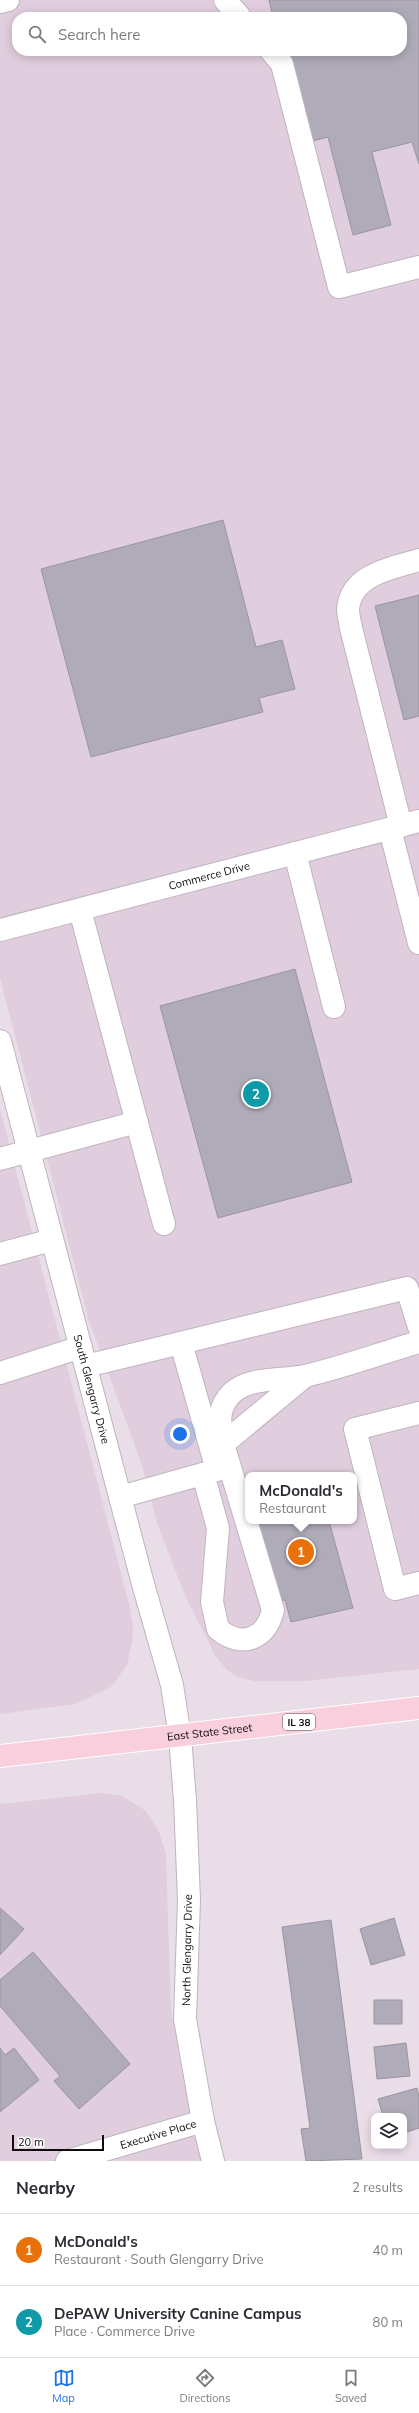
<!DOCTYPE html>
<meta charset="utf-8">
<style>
body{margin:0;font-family:Mulish,sans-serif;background:#f2f2f3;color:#2b2b33}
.controls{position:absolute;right:12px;bottom:12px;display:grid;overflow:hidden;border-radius:8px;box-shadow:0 2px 10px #0003}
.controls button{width:36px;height:36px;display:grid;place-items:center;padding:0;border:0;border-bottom:1px solid #e1e1e2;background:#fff;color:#2b2b33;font:20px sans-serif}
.scale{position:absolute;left:12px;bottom:10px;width:92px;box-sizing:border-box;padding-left:4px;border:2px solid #0f0b0e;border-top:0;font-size:11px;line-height:14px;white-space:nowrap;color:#0f0b0e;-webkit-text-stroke:3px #fff;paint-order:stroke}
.you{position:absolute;left:180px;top:1434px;width:14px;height:14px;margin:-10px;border:3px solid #fff;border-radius:50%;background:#1a73e8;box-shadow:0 0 0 6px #1a73e833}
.badge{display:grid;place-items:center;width:26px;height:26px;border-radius:50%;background:#1a73e8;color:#fff;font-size:13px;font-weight:700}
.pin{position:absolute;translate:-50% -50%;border:2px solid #fff;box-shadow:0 1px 4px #0006}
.popup{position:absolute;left:245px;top:1472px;width:112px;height:52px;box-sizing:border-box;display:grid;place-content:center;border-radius:8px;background:#fff;filter:drop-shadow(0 1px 3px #0005);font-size:13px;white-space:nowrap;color:#7c7c81}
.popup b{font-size:15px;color:#2b2b33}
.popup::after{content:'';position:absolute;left:50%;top:100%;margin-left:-8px;border:8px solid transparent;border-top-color:#fff}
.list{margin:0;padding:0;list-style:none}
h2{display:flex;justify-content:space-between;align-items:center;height:52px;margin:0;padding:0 16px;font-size:17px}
h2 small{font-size:13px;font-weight:400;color:#7c7c81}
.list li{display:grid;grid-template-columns:26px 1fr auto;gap:12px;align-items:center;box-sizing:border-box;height:72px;padding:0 16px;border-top:1px solid #e1e1e2}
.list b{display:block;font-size:15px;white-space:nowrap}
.list p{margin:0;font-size:13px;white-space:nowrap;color:#7c7c81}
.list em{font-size:13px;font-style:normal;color:#7c7c81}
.icon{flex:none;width:22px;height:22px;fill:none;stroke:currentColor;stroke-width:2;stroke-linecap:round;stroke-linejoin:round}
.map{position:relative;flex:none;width:419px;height:2161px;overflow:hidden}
.search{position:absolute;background:#fff;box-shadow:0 2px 10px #0003;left:12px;right:12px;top:12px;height:44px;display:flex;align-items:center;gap:10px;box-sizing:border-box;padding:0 14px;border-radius:16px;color:#7c7c81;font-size:15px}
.sheet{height:196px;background:#fff}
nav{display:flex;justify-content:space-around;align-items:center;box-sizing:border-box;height:56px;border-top:1px solid #e1e1e2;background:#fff;font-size:11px;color:#7c7c81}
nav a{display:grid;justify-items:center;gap:2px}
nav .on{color:#1a73e8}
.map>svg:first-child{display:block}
</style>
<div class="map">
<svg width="419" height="2161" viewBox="0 0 419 2161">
<rect width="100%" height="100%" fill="#e9dde8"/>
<path fill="#e0cede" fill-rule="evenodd" d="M 0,0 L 419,0 L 419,816 L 0,918 ZM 17,17 L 402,17 L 402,51 L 17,51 Z
M 419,826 L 419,1669 L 305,1681 L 254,1681 L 238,1677 L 227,1670 L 216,1657 L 184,1593 L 157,1523 L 141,1462 L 89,1321 L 0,978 L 0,941 ZM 248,1475 L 354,1475 L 354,1521 L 248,1521 Z
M 0,1109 L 130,1608 L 133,1625 L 132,1643 L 127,1665 L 111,1687 L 76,1704 L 0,1714 Z
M 103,1793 L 122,1796 L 146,1811 L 159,1832 L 166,1854 L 171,2012 L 205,2161 L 0,2161 L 0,1804 Z"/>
<path fill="#afabb8" stroke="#9995a1" d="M 269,0 L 419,0 L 419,164 L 412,142 L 372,152 L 391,225 L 353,235 L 328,137 L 305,143 L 282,51 L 402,51 L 402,17 L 273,17 Z
M 223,520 L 256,647 L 282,640 L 295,689 L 259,698 L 263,712 L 91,757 L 41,569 Z
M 419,595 L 419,716 L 404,720 L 375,606 Z
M 295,969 L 352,1182 L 218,1218 L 160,1006 Z
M 255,1521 L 329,1521 L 353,1608 L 291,1622 L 285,1600 L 280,1601 Z
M 0,1908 L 24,1929 L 0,1955 Z
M 394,1918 L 405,1955 L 371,1965 L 360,1929 Z
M 331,1920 L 362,2159 L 306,2161 L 301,2129 L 310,2128 L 282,1927 Z
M 33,1952 L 130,2064 L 79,2109 L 54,2081 L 60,2076 L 0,2006 L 0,1980 Z
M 374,2000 L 402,2000 L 402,2024 L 374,2024 Z
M 406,2043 L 410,2076 L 377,2079 L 374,2047 Z
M 0,2048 L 5,2055 L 14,2048 L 39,2080 L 0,2112 Z
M 417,2088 L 419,2096 L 419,2128 L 404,2133 L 404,2116 L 383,2116 L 378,2099 Z"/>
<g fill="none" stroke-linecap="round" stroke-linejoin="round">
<defs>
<g id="minor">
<path d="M 225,0 L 240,17"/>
<path d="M 0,2 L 8,0"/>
<path d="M 271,51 L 282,64 L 339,287 L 419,267"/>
<path d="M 401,826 L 351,628 C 350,622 348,615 348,609 C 351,574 392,568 419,560"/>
<path d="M 390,829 L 419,943"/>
<path d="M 295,853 L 334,1007"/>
<path d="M 80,910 L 164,1224"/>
<path id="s1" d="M 0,930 L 419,821"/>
<path id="s2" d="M 0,1041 L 143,1584 L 172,1685 L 180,1737 L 185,1800 L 189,1900 L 185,2019 L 203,2121 L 213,2161"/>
<path d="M 0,1159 L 137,1122"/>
<path d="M 0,1254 L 52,1240"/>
<path d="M 86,1366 L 407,1288 L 419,1327"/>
<path d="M 0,1373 L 81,1347"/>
<path d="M 419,1413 L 355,1429 L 395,1589 L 419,1583"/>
<path d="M 223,1444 L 305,1376"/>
<path d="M 203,1474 L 218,1528 L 212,1602 L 218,1629 C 242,1649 266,1639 273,1610 L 223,1444 C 220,1425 216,1408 232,1393 C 251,1376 282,1381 305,1376 C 344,1367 381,1353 419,1342"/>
<path d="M 120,1497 L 217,1470 L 181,1343"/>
<path id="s3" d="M 67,2161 L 203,2121"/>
</g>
<g id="major">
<path id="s4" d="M 0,1756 L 419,1708"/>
</g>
</defs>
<use href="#minor" stroke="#bfb4be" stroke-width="24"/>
<use href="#major" stroke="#fff" stroke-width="24"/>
<use href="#minor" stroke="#fff" stroke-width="22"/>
<use href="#major" stroke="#f9cedd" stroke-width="22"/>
</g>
<g text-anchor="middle" stroke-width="3" stroke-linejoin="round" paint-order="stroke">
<rect fill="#fff" stroke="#575456" stroke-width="1" x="283" y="1714" width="32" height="16" rx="3"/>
<g font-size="10" font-weight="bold" fill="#0f0b0e">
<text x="299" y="1726">IL 38</text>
</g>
<g font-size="11" fill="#0f0b0e" stroke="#fff">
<text dy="4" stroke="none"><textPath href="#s1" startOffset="216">Commerce Drive</textPath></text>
<text dy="4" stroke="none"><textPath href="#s2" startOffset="360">South Glengarry Drive</textPath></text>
<text dy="4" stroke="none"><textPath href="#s4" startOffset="211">East State Street</textPath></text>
<text transform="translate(187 1950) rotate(-89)" y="4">North Glengarry Drive</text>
<text dy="4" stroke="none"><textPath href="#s3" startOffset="95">Executive Place</textPath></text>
</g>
</g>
</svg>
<div class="controls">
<button><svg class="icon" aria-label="layers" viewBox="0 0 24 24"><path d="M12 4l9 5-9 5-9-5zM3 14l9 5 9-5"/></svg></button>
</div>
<div class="scale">20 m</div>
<div class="you"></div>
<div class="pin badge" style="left:301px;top:1552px;background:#e8710a">1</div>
<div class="popup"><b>McDonald's</b>Restaurant</div>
<div class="pin badge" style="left:256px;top:1094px;background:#0f9aa8">2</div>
<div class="search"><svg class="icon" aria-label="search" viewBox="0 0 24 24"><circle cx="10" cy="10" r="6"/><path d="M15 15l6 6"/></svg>Search here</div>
</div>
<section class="sheet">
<h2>Nearby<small>2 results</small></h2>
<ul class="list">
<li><span class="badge" style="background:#e8710a">1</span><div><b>McDonald's</b><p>Restaurant · South Glengarry Drive</p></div><em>40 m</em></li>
<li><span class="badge" style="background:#0f9aa8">2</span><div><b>DePAW University Canine Campus</b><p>Place · Commerce Drive</p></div><em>80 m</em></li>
</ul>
</section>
<nav>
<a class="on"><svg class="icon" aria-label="map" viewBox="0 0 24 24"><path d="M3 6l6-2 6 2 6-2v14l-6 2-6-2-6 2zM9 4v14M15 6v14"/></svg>Map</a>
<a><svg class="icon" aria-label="directions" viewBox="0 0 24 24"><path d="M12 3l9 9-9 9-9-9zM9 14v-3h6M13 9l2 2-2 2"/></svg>Directions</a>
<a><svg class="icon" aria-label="saved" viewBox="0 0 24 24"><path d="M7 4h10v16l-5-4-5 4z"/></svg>Saved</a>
</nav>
